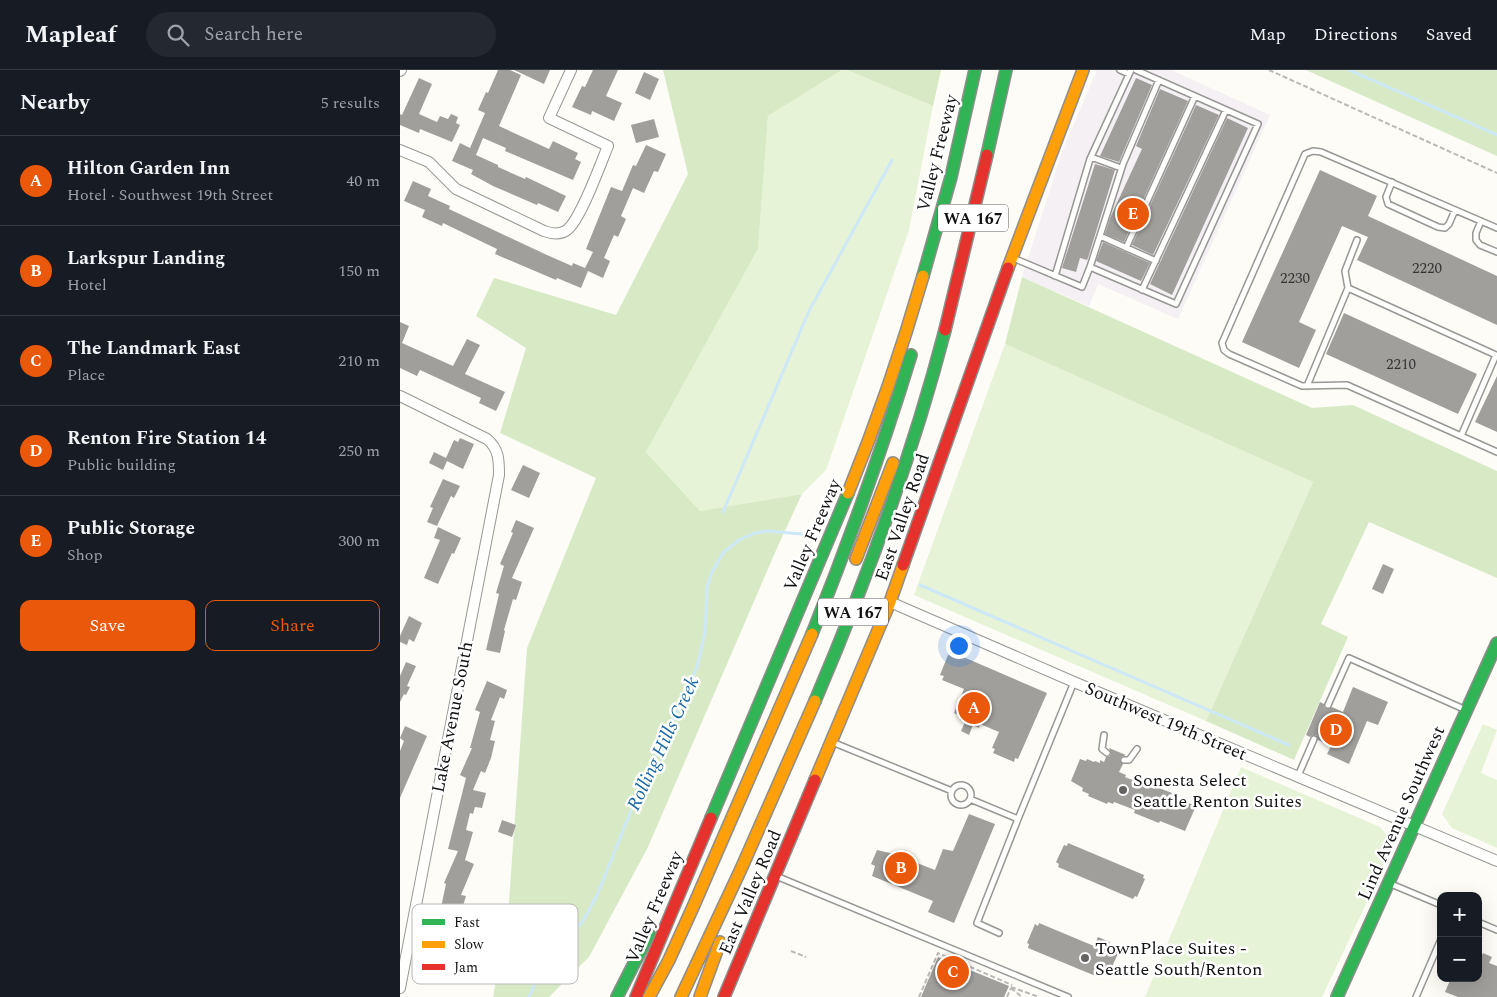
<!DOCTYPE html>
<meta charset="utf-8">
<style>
body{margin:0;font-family:Spectral,serif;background:#242831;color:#f1f3f6}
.controls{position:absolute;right:15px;bottom:15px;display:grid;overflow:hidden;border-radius:10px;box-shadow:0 5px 20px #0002}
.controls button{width:45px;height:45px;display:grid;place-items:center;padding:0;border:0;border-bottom:1px solid #363941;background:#171b24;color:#f1f3f6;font:25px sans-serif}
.you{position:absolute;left:558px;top:575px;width:18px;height:18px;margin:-12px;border:4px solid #fff;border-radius:50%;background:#1a73e8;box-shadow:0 0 0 8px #1a73e833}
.badge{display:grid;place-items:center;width:32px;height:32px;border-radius:50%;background:#ea580c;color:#fff;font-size:16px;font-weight:700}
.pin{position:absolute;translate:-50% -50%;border:2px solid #fff;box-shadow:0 1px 5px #0006}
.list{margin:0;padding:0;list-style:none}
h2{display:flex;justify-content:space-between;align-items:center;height:65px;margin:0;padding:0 20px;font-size:21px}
h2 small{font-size:16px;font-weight:400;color:#9ea1a6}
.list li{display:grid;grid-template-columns:32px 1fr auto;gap:15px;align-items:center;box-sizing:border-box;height:90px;padding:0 20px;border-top:1px solid #363941}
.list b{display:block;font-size:19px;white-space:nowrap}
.list p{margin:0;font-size:16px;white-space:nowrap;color:#9ea1a6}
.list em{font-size:16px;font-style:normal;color:#9ea1a6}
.actions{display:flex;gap:10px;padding:15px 20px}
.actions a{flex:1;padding:11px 0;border:1px solid #ea580c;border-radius:10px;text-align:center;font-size:18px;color:#ea580c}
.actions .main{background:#ea580c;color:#fff}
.icon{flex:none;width:28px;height:28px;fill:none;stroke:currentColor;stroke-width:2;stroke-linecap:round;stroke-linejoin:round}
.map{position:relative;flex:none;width:1097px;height:927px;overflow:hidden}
header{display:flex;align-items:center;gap:30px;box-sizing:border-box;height:70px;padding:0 25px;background:#171b24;border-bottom:1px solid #363941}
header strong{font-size:24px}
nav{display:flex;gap:28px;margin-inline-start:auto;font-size:18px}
.search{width:350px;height:45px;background:#242831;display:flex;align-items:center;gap:12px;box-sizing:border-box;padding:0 18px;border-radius:28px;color:#9ea1a6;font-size:19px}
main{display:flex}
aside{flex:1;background:#171b24}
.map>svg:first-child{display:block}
</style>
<header>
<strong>Mapleaf</strong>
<div class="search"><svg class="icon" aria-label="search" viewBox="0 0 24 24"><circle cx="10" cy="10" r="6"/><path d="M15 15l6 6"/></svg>Search here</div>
<nav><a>Map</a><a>Directions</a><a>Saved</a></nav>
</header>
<main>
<aside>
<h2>Nearby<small>5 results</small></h2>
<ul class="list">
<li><span class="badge">A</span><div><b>Hilton Garden Inn</b><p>Hotel · Southwest 19th Street</p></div><em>40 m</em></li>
<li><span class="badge">B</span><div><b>Larkspur Landing</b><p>Hotel</p></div><em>150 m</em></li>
<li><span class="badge">C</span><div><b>The Landmark East</b><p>Place</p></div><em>210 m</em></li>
<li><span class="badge">D</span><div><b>Renton Fire Station 14</b><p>Public building</p></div><em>250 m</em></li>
<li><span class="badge">E</span><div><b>Public Storage</b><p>Shop</p></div><em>300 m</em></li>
</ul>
<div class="actions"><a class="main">Save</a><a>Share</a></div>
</aside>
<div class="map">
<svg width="1097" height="927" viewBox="0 0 1097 927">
<rect width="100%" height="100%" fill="#fdfcf7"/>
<path fill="#f5f0f3" d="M 697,0 L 771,0 L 870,45 L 778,249 L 698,214 L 689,236 L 622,207 L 662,82 Z"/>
<path fill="#e7f3d7" d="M 442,0 L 447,0 L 533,36 L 509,160 L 426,400 L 402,424 L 300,441 L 246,382 L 358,179 L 368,46 Z
M 605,274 L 913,412 L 806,651 L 514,525 Z
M 1083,654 L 1097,660 L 1081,703 L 1097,710 L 1097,778 L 1052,758 L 1042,744 Z
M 841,697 L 980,757 L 988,767 L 992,779 L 922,927 L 745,927 Z"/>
<path fill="#d8eac5" d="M 263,0 L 442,0 L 368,46 L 358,179 L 246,382 L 300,441 L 402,424 L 377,478 L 248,777 L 189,887 L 149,927 L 93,927 L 108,846 L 127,578 L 196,408 L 100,363 L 126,278 L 76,246 L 94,208 L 216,245 L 288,104 Z
M 447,0 L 541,0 L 533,36 Z
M 906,0 L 1097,0 L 1097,86 Z
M 622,207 L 912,338 L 953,335 L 1097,401 L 1097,508 L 969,452 L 921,554 L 948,567 L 894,690 L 806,651 L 913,412 L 605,274 Z"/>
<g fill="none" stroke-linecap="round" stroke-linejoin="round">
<path stroke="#cde8f7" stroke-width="3" d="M 949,0 L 1097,65
M 323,442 L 409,241 L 492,90
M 520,515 L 889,675
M 129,927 L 138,906 L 159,878 L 183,851 L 198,823 L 236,728 L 297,597 L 305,562 L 307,517 L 312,502 L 323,483 L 339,470 L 355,463 L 367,461 L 402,464"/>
</g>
<path fill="#a19f9c" d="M 98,0 L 110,0 L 121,5 L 99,56 L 149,79 L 153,71 L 178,83 L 175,89 L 181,92 L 173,110 L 105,81 L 106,78 L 83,68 L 76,85 L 98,95 L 98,97 L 125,109 L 126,107 L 166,126 L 158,142 L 138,133 L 137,135 L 93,116 L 71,104 L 73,100 L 52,91 L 60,73 L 70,78 L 85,43 L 78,40 L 86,22 L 88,23 Z
M 114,0 L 150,0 L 144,14 Z
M 193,0 L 218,0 L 206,26 L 222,33 L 214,51 L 192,41 L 191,45 L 172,37 L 182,16 L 185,17 Z
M 244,2 L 259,9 L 250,30 L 235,23 Z
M 19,8 L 32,14 L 19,44 L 37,52 L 40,46 L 48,49 L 51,44 L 58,47 L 56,53 L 60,55 L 52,72 L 20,59 L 19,63 L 0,55 L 0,44 L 2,45 Z
M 736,8 L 752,15 L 719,92 L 700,86 Z
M 760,19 L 788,31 L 724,172 L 705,164 L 710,148 L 742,79 L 736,76 Z
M 796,35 L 819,45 L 753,185 L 732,175 Z
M 827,48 L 848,58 L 772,225 L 750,214 Z
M 254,49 L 259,67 L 236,73 L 231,55 Z
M 246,75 L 266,84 L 258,102 L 254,101 L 244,123 L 233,118 L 221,146 L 226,149 L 218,167 L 214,165 L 204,188 L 210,191 L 203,208 L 188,201 L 181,218 L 157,208 L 156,210 L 95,184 L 97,179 L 43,153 L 42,156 L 22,147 L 25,140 L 4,131 L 13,111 L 31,119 L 28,126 L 50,136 L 49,139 L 147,185 L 172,196 L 173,193 L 185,198 L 193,182 L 186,179 L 211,117 L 222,121 L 233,95 L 236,96 Z
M 695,94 L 715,100 L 688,188 L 687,190 L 680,188 L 676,202 L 662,198 Z
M 920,100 L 977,126 L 968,146 L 1097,206 L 1097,255 L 957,190 L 968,167 L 942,156 L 899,252 L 916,260 L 899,298 L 842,272 Z
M 703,172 L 750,193 L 741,211 L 696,191 Z
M 944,243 L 1077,304 L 1058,344 L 926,284 Z
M 0,252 L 9,256 L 2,273 L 53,296 L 67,269 L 80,275 L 65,304 L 105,322 L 96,341 L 79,333 L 81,328 L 20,300 L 17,306 L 0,298 Z
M 1097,306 L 1097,362 L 1075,352 Z
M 60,368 L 74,374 L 63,399 L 47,391 L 43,400 L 29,393 L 34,382 L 46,388 L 54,370 L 58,372 Z
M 123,395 L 140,403 L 129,428 L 111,420 Z
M 43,409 L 60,416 L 54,428 L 51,426 L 37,456 L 27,452 L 33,438 L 30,437 Z
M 116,450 L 134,458 L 112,508 L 122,512 L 116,530 L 113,529 L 104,560 L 105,561 L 100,583 L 86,580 L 99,524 L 96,523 L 104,496 L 100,494 L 113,463 L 111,462 Z
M 38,457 L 61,468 L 54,484 L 52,483 L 38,514 L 24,508 L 40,470 L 34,468 Z
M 983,494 L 994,499 L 983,524 L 972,519 Z
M 9,546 L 22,553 L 14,572 L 9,569 L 7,575 L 0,572 L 0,566 Z
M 554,583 L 647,623 L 618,689 L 615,688 L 614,692 L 593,683 L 595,679 L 592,678 L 599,662 L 580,654 L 579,658 L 573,655 L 569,665 L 561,661 L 565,652 L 560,650 L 561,646 L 554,643 L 564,619 L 542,610 L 544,606 L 540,605 L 548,585 L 553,586 Z
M 6,592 L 16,596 L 7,616 L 10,617 L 6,625 L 4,624 L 0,632 L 0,606 Z
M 87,611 L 107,620 L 104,629 L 100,627 L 91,650 L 95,651 L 90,670 L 95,671 L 91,688 L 85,703 L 81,701 L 73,720 L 86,723 L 82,738 L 75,737 L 73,744 L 70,743 L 66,760 L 73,762 L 65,790 L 74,794 L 61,825 L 66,826 L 62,839 L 60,838 L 51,873 L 55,875 L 46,895 L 56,897 L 53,910 L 29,905 L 34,882 L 31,881 L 42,857 L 37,856 L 46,814 L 44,813 L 58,781 L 48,779 L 66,708 L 60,705 L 72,678 L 70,678 L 80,642 L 75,640 Z
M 953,617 L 988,632 L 978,655 L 967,651 L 949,694 L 927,684 L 931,676 L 918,670 L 916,665 L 913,665 L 910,667 L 906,665 L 920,632 L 924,634 L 924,637 L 927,639 L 932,637 L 943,642 Z
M 5,656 L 27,666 L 0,728 L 0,681 L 4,671 L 0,668 Z
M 709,678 L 726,685 L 721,687 L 720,690 L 723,694 L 719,702 L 726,705 L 725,707 L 745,715 L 746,713 L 772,723 L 771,726 L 796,736 L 785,761 L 760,751 L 759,753 L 734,743 L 735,740 L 714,732 L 713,734 L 708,732 L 707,734 L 688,726 L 689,724 L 682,721 L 683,718 L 671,711 L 680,689 L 686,691 L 687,689 L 694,692 L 695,691 L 700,693 L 700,690 L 704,692 L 706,687 L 709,687 L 711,684 Z
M 569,744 L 595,754 L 554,853 L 528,842 L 533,831 L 472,806 L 475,796 L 471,794 L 477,780 L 494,784 L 535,800 L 543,779 L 553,781 Z
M 102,750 L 116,755 L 112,767 L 98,762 Z
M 668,773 L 744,805 L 743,808 L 745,809 L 737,827 L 735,826 L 733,829 L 658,797 L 659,794 L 656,792 L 664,775 L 667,776 Z
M 639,853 L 694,876 L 698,867 L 710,872 L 708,875 L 720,879 L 711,899 L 707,897 L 704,905 L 700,903 L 698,907 L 628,878 L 629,874 L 627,873 L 635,854 L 638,856 Z
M 1083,883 L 1092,887 L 1089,893 L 1097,896 L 1097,927 L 1058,927 L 1045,922 L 1051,908 L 1078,908 L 1078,893 Z
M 538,887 L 609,916 L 604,927 L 521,927 Z"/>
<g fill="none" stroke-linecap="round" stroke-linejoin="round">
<defs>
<path id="lane" d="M 720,0 L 729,4
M 691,87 L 721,98
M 992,112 L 986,127 L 988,134 L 1038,157 L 1045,158 L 1049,154 L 1055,140
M 1081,151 L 1076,163 L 1076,170 L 1080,175 L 1097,182
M 1097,158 L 921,82 L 913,81 L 905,84 L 822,273 L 824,280 L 829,284 L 902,316 L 947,315 L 1097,382
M 700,166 L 756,191
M 726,178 L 795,26
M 613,188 L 682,217 L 690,197 L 776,234 L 858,54 L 736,0
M 690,197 L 723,94 L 759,10
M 655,206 L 690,89 L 731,0
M 948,218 L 945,201 L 957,170
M 742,220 L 826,40
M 907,316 L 948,218 L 1096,285 L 1061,366
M 928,635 L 949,588 L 1066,640
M 704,665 L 702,679 L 707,683
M 432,672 L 552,721
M 724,690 L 729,690 L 737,679
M 898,706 L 914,669
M551 725a10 10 0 1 1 20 0a10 10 0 1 1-20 0Z
M 570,729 L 618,749 L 577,853 L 599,863
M 618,749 L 674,612
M 376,806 L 668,927
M 991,814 L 1041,835
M 1078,852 L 1097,860
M 1016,927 L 1041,869"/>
<path id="street" d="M 0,1 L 1,0
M 0,80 L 29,92 L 56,119 L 144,161 C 152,164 160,165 167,160 C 181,149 200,95 208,76 L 149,48 L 171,0
M 0,326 L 87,369 C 99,379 99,390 99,405 L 0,918
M 490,532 L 674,612 L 1097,791"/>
<path id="fast" d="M 587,85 L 606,0
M 523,206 L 551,107 L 575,0
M 412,564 C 449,472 482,380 511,285
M 415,631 C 467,509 512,387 545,260
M 311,748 L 448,423
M 217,927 L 249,864
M 937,927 L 1097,573"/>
<path id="slow" d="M 608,198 L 683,0
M 448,423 C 477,352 502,279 523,206
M 456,489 L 493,393
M 415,710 L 490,532 L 503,495
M 249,927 L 269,890 L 293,837 L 412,564
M 281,927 L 341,799 L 415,631
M 300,927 L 320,872"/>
<path id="jam" d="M 545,260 L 587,85
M 503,495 L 608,198
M 236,927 L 311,748
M 324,927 L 415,710"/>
</defs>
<use href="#lane" stroke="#979795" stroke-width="8"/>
<use href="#street" stroke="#979795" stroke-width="12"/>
<use href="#fast" stroke="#8e8d8b" stroke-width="14"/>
<use href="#slow" stroke="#8e8d8b" stroke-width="14"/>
<use href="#jam" stroke="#8e8d8b" stroke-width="14"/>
<path stroke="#b9b9b8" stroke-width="2" stroke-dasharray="5 2.5" stroke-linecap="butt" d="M 869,0 L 1097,103
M 391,881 L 406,887
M 611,917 L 639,927
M 611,918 L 622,927
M 519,927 L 538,883 L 612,915
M 607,927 L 611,918"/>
<use href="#lane" stroke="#fffffe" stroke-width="5"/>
<use href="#street" stroke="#fffffe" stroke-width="10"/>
<use href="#fast" stroke="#30b455" stroke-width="11"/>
<use href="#slow" stroke="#ff9f0a" stroke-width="11"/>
<use href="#jam" stroke="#e5322d" stroke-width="11"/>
</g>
<g fill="#646362" stroke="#fff" stroke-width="2">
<circle cx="723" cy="720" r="5"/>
<circle cx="685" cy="888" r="5"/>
</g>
<g text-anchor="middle" stroke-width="5" stroke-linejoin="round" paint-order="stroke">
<g font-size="15" fill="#353434">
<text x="1027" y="203">2220</text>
<text x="895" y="213">2230</text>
<text x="1001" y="299">2210</text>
</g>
<g fill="#fff" stroke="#585858" stroke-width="1">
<rect x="538" y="134.5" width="70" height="27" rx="4"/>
<rect x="418" y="528.5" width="70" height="27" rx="4"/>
</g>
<g font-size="16" font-weight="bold" fill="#111">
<text x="573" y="154">WA 167</text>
<text x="453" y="548">WA 167</text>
</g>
<g font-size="18" fill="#111" stroke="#fff">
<text transform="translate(537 83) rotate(-76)" y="6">Valley Freeway</text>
<text transform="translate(502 447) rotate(-71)" y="6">East Valley Road</text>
<text transform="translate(412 465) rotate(-67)" y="6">Valley Freeway</text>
<text transform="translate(52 647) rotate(-79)" y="6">Lake Avenue South</text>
<text transform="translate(766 651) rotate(23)" y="6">Southwest 19th Street</text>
<text transform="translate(1001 743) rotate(-66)" y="6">Lind Avenue Southwest</text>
<text transform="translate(350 822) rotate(-67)" y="6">East Valley Road</text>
<text transform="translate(254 837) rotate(-67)" y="6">Valley Freeway</text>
</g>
<g font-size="18" fill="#111" stroke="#fff" text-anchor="start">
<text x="733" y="716">Sonesta Select<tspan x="733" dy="21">Seattle Renton Suites</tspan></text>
<text x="695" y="884">TownPlace Suites -<tspan x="695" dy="21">Seattle South/Renton</tspan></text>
</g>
<g font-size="19" font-style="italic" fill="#1768a6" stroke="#fff">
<text transform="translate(262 673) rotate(-65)" y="7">Rolling Hills Creek</text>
</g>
</g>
<rect x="12" y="834" width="166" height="80" rx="8" fill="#fff" stroke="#b8b8b8" stroke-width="1"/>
<rect x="22" y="849" width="23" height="6" fill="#30b455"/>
<rect x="22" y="871" width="23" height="7" fill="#ff9f0a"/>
<rect x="22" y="894" width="23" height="6" fill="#e5322d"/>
<g font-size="14" fill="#111">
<text x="54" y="857">Fast</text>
<text x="54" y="879">Slow</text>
<text x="54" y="902">Jam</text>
</g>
</svg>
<div class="controls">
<button>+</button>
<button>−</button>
</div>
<div class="you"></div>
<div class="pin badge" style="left:574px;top:638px">A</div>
<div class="pin badge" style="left:501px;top:798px">B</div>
<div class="pin badge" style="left:553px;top:902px">C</div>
<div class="pin badge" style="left:936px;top:660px">D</div>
<div class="pin badge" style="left:733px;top:144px">E</div>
</div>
</main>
